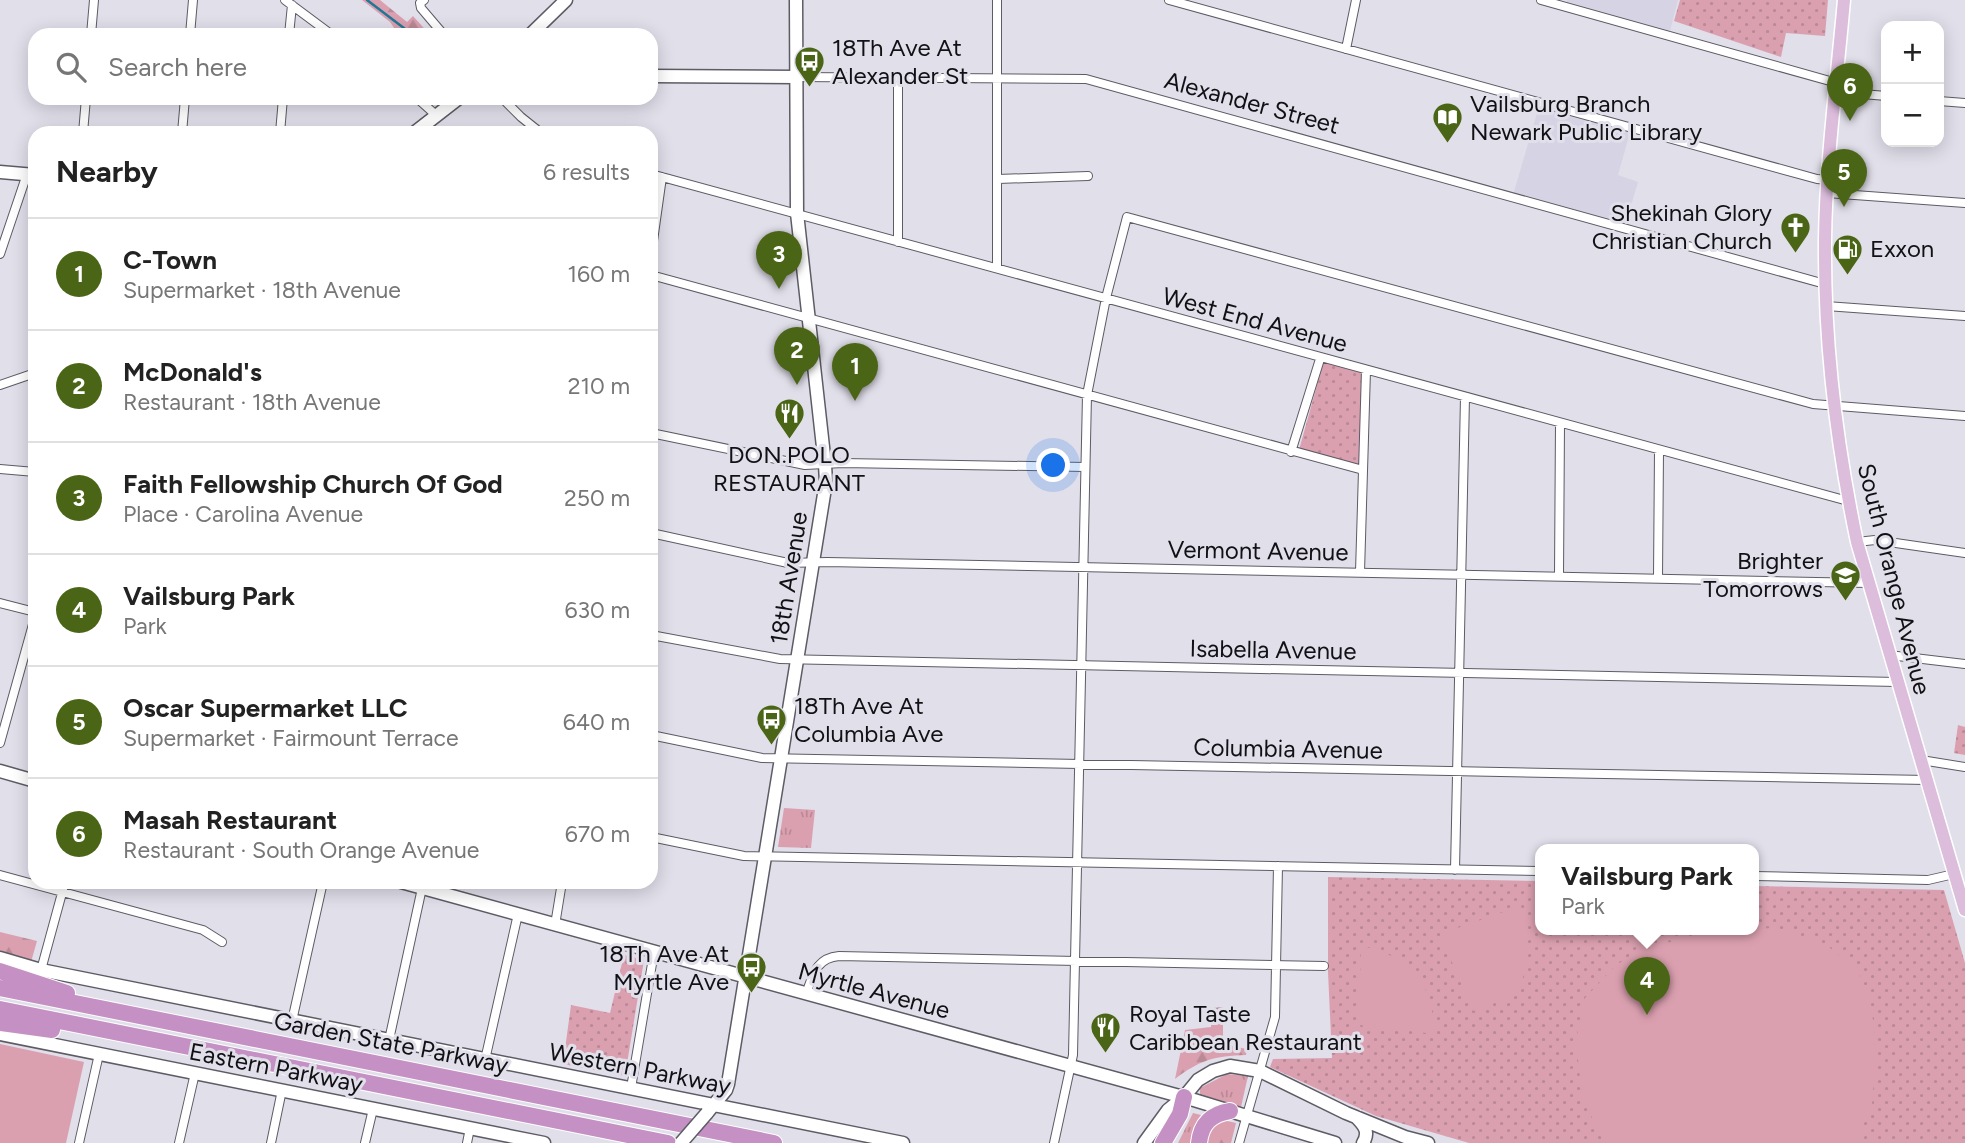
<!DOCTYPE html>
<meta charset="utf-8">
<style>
body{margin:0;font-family:Figtree,sans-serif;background:#f6f6f6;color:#222}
.controls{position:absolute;right:21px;top:21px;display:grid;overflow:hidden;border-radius:14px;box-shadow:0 4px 18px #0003}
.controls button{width:63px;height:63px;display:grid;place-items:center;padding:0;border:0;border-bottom:2px solid #e0e0e0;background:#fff;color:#222;font:35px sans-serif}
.you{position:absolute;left:1054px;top:466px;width:24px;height:24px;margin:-18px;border:5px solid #fff;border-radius:50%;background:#1a73e8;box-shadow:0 0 0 10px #1a73e833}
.badge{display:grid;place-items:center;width:46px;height:46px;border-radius:50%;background:#4a6516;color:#fff;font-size:23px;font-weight:700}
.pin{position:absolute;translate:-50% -58px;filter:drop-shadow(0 2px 4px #0008)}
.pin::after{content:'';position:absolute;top:37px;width:24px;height:21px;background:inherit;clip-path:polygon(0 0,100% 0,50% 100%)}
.popup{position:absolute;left:1535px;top:844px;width:224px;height:91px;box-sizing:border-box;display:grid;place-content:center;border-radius:14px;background:#fff;filter:drop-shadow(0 2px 5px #0005);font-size:23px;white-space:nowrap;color:#767676}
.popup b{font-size:26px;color:#222}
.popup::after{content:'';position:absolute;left:50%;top:100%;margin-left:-14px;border:14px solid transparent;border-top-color:#fff}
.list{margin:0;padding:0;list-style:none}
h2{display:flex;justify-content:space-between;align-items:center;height:91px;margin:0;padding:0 28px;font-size:30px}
h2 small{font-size:23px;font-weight:400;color:#767676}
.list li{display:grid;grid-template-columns:46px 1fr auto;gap:21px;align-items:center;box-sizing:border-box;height:112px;padding:0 28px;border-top:2px solid #e0e0e0}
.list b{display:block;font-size:26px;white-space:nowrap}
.list p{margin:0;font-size:23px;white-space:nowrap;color:#767676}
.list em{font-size:23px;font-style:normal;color:#767676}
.icon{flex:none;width:38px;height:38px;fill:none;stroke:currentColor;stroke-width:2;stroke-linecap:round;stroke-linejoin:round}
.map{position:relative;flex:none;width:1965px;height:1143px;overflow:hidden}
.search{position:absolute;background:#fff;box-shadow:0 4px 18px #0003;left:28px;top:28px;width:630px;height:77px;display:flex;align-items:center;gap:18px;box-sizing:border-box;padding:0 24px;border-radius:21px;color:#767676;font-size:26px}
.panel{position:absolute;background:#fff;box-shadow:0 4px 18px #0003;left:28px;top:126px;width:630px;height:763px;border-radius:21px}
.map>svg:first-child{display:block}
</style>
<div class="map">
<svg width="1965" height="1143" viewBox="0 0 1965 1143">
<defs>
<pattern id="grass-tufts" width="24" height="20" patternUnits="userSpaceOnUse" patternTransform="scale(1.75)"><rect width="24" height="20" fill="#dba0b0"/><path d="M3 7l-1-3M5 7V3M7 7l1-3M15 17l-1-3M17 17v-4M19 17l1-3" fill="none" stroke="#bb8996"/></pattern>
<pattern id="forest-firs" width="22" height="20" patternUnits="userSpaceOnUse" patternTransform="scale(1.75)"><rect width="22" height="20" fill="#dba0b0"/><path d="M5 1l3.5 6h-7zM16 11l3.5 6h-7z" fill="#bb8996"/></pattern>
<pattern id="park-dots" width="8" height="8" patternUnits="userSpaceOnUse" patternTransform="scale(1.75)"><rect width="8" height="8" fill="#dba0b0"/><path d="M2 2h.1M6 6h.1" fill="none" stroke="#bb8996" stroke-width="1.8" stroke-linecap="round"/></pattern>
</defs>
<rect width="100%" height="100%" fill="#e1dfea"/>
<path fill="#d6d3e4" d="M 1567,0 L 1678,0 L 1670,31 L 1567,2 Z
M 1540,103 L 1631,129 L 1618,175 L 1638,182 L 1625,226 L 1513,195 Z"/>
<path fill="url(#grass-tufts)" d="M 784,808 L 815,810 L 811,848 L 778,847 Z
M 1227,1074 L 1248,1076 L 1241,1107 L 1200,1095 L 1200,1088 Z
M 1193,1113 L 1205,1116 L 1194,1143 L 1178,1143 Z"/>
<path fill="url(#forest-firs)" d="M 362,0 L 380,0 L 407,22 L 413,16 L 430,35 L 399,35 L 390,22 Z
M 0,932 L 37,941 L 31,962 L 0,952 Z
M 1223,1007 L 1223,1044 L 1247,1049 L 1246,1055 C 1214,1056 1200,1060 1175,1079 L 1185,1030 L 1211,1027 L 1212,1008 Z
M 1205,1116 L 1236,1123 L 1231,1143 L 1194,1143 Z"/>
<path fill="url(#park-dots)" d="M 1680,0 L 1828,0 L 1825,36 L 1786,33 L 1781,57 L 1674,21 Z
M 1324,360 L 1364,372 L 1360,467 L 1299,450 Z
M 1958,725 L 1965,727 L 1965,755 L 1954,753 Z
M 1328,877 L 1540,881 L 1540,929 L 1754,929 L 1754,886 L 1944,890 L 1965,963 L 1965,1143 L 1469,1143 L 1376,1116 L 1270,1067 L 1273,1059 L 1332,1058 L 1328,972 Z
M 624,955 L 644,960 L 625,1076 L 563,1064 L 571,1005 L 610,1013 Z"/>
<path fill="#dba0b0" d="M 1521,906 C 1528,937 1537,981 1503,999 C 1494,1004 1482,1007 1473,1011 L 1440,934 Z
M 1772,928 L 1825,944 L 1857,969 L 1872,1010 L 1876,1054 L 1872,1105 L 1855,1143 L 1610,1143 L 1600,1134 L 1582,1097 L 1576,1040 L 1585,998 L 1617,964 L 1654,946 L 1711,932 Z
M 1361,946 C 1414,958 1431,981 1435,1034 L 1359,1025 Z
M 0,1044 L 84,1062 L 66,1143 L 0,1143 Z"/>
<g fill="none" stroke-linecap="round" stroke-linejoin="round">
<path stroke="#207898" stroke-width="2.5" d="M 367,0 L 413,35"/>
<defs>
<path id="street" d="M 285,0 L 332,35
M 424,0 L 420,3 L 421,8 L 444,35
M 997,0 L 997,268
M 1169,0 L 1817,179 L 1829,180
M 1541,0 L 1837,83 L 1851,93 L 1886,96
M 91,35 L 94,0
M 190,35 L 193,0
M 289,35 L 292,5
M 1346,49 L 1356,0
M 796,77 L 1086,79 L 1825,284
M 898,78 L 898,242
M 417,98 L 437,116
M 502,98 L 521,117 L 541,133
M 1939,101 L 1965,103
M 83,133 L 86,98
M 182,133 L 185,98
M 280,133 L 283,98
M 651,174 L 1848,501
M 998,179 L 1088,176
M 1827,193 L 1965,203
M 0,254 L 27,174
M 651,255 L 662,177
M 651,275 L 1363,470
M 1826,306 L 1965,316
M 0,385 L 35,373
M 651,433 L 805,465 L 843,463 L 1085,467
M 1291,452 L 1320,359
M 0,469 L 35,472
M 651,533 L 788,563 L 827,562 L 1868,583
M 1857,542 L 1875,540 L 1965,553
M 1360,572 L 1366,370
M 1559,576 L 1560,423
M 1658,578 L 1659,451
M 0,603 L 35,612
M 651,635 L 780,659 L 1897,682
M 1889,655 L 1965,664
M 651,735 L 762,758 L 1927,780
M 0,743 L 35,617
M 1921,760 L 1965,767
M 651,837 L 744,856 L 1540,871
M 1455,870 L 1465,397
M 0,875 L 203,930 L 222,942
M 1754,876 L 1928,880 L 1954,874
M 555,925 L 562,882
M 41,970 L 65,882
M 806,994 C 813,975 816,958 839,956 L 1324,966
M 292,1021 L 323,882
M 389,1040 L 422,888
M 485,1060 L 518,914
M 631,1088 L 654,952
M 79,1143 L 99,1054
M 179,1143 L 195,1073
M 271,1143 L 282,1090
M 365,1143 L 373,1109
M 467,1143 L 470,1128
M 1054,1143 L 1073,1055 L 1087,395 L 1106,298 L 1127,217 L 1813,404 L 1965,416
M 1239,1143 L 1275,1017 L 1278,866"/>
<path id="secondary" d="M 530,35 L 566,0
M 651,76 L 796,77
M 414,133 L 459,98
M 0,172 L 35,175
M 0,771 L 35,781
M 401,882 L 1194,1100 L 1335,1143
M 0,958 L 41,970 L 903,1143
M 0,1034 L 544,1143
M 707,1113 L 726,1090 L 728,1084 L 826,482 L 825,465 L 797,213 L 796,0
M 1356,1117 C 1364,1125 1370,1132 1363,1143
M 1144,1143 L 1168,1110 L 1184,1097 L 1198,1080 L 1213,1071 L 1230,1066 L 1260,1071 L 1346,1113 L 1405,1137 L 1428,1143"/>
<path id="primary" d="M 1844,0 C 1837,80 1826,160 1825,240 C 1824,342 1836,442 1857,542 L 1965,910"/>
<path id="highway" d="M 0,971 L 67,993
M 0,988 L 774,1143
M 0,1009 L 668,1143
M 0,1023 L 52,1030
M 1163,1143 L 1180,1114 L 1184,1097
M 1199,1143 C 1201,1124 1211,1114 1230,1111"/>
</defs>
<use href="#street" stroke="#5d5b64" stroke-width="10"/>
<use href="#secondary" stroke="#5d5b64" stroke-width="15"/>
<use href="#primary" stroke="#fff" stroke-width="15"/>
<use href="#highway" stroke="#fff" stroke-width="18"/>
<use href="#street" stroke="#fff" stroke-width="8"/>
<use href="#secondary" stroke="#fff" stroke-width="12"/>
<use href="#primary" stroke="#dcbddc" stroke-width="12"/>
<use href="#highway" stroke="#c591c4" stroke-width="16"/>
<defs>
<path id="secondary-bridge" d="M 681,1143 L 707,1113"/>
</defs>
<use href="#secondary-bridge" stroke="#5d5b64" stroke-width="15" stroke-linecap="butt"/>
<use href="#secondary-bridge" stroke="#fff" stroke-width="12"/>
</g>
<defs>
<symbol id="bus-pin" viewBox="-11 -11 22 30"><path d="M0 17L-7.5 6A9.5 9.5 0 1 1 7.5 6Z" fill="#4a6516" stroke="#e1dfea"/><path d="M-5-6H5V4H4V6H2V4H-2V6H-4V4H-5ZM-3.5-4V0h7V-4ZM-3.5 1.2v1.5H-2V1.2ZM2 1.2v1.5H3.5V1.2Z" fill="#fff"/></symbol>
<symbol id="library-pin" viewBox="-11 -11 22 30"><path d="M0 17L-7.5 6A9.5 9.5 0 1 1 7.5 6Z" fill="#4a6516" stroke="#e1dfea"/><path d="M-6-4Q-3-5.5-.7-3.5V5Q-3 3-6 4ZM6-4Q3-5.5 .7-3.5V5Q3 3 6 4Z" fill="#fff"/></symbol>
<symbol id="church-pin" viewBox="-11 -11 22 30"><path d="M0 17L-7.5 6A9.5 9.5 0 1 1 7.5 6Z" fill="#4a6516" stroke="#e1dfea"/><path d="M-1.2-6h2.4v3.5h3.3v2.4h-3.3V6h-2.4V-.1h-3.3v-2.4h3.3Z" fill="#fff"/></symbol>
<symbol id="fuel-pin" viewBox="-11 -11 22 30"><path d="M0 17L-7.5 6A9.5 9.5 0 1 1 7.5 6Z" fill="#4a6516" stroke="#e1dfea"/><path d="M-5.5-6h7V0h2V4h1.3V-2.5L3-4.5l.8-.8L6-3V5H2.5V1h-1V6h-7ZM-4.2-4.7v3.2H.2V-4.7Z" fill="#fff"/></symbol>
<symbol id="restaurant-pin" viewBox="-11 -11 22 30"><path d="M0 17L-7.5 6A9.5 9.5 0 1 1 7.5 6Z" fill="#4a6516" stroke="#e1dfea"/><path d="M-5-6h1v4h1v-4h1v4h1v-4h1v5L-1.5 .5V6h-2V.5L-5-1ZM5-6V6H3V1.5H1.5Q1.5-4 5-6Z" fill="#fff"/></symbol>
<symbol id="school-pin" viewBox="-11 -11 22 30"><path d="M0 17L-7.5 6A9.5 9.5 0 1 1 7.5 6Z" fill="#4a6516" stroke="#e1dfea"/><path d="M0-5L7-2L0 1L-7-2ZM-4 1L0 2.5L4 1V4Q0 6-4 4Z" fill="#fff"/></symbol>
</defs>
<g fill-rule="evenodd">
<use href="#bus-pin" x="792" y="44" width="35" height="47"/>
<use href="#library-pin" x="1430" y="100" width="35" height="47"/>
<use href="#church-pin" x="1778" y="210" width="35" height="47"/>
<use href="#fuel-pin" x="1830" y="232" width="35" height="47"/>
<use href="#restaurant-pin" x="772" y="396" width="35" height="47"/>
<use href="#school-pin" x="1828" y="558" width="35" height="47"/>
<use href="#bus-pin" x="754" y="702" width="35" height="47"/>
<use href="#bus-pin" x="734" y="950" width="35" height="47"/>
<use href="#restaurant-pin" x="1088" y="1010" width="35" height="47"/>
</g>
<g text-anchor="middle" stroke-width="6" stroke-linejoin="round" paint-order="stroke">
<g font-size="24" fill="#111014" stroke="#e1dfea" text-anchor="start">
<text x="832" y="56">18Th Ave At<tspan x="832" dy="28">Alexander St</tspan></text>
<text x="1470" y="112">Vailsburg Branch<tspan x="1470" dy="28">Newark Public Library</tspan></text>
<text x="1772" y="221" text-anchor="end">Shekinah Glory<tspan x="1772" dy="28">Christian Church</tspan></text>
<text x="1870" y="257">Exxon</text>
<text x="789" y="463" text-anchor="middle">DON.POLO<tspan x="789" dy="28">RESTAURANT</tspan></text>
<text x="1823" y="569" text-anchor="end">Brighter<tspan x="1823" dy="28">Tomorrows</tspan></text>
<text x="794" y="714">18Th Ave At<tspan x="794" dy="28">Columbia Ave</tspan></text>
<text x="729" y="962" text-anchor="end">18Th Ave At<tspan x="729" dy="28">Myrtle Ave</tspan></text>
<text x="1129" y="1022">Royal Taste<tspan x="1129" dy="28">Caribbean Restaurant</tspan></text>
</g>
<g font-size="24" fill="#111014" stroke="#e1dfea">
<text transform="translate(1252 103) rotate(15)" y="8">Alexander Street</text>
<text transform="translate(1255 320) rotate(15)" y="8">West End Avenue</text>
<text transform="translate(1258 551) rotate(1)" y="8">Vermont Avenue</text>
<text transform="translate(789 578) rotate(-81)" y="8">18th Avenue</text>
<text transform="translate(1894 579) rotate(76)" y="8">South Orange Avenue</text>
<text transform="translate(1273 650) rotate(1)" y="8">Isabella Avenue</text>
<text transform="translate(1288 749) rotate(1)" y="8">Columbia Avenue</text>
<text transform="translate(874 991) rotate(15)" y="8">Myrtle Avenue</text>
<text transform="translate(391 1043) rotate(11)" y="8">Garden State Parkway</text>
<text transform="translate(276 1068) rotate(11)" y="8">Eastern Parkway</text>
<text transform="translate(640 1069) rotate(11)" y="8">Western Parkway</text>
</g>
</g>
</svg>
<div class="controls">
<button>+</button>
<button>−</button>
</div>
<div class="you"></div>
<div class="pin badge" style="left:855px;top:401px">1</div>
<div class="pin badge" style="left:797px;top:385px">2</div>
<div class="pin badge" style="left:779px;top:289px">3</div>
<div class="pin badge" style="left:1647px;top:1015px">4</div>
<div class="popup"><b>Vailsburg Park</b>Park</div>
<div class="pin badge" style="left:1844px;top:207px">5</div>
<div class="pin badge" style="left:1850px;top:121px">6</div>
<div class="search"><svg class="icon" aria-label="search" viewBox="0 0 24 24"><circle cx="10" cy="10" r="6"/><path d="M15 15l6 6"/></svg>Search here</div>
<section class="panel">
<h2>Nearby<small>6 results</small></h2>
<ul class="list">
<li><span class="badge">1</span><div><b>C-Town</b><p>Supermarket · 18th Avenue</p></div><em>160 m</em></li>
<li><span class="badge">2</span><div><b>McDonald's</b><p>Restaurant · 18th Avenue</p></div><em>210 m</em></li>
<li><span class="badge">3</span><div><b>Faith Fellowship Church Of God</b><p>Place · Carolina Avenue</p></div><em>250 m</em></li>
<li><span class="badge">4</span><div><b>Vailsburg Park</b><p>Park</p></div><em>630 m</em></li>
<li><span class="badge">5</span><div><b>Oscar Supermarket LLC</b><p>Supermarket · Fairmount Terrace</p></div><em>640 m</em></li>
<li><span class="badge">6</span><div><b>Masah Restaurant</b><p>Restaurant · South Orange Avenue</p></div><em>670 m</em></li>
</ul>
</section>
</div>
